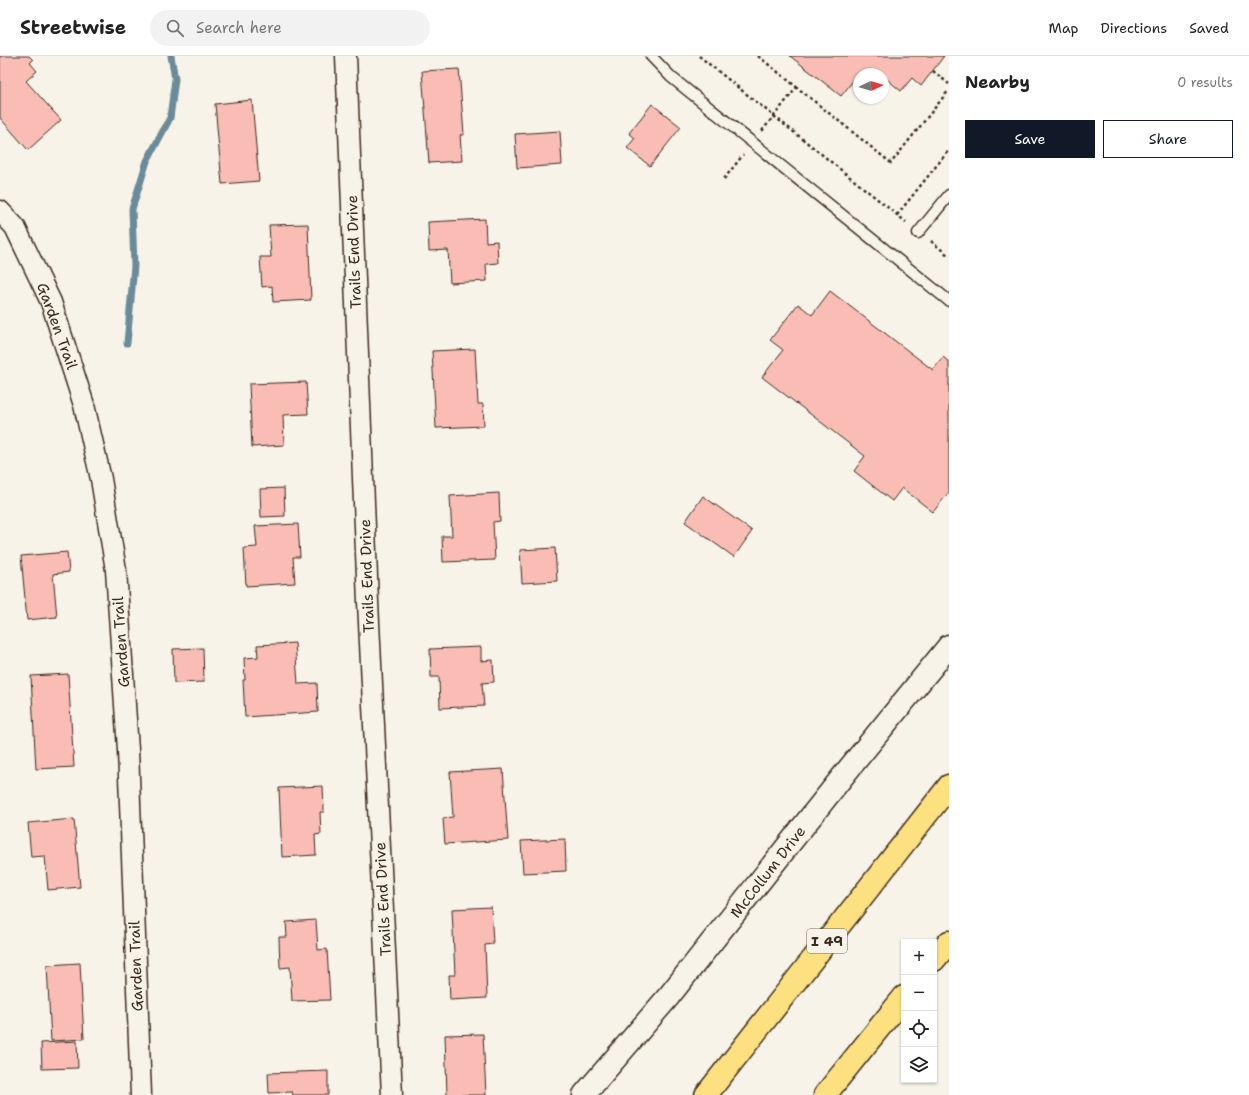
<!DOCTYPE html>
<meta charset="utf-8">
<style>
body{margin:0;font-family:"Shantell Sans",sans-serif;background:#f2f2f2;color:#222}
.controls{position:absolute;right:12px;bottom:12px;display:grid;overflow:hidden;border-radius:0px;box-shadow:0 1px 3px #0004}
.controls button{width:36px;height:36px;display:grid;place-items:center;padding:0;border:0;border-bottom:1px solid #e0e0e0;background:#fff;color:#222;font:20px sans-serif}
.compass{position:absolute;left:853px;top:12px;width:36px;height:36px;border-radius:50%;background:#fff;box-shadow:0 1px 3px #0004;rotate:86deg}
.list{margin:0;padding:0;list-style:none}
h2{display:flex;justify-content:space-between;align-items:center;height:52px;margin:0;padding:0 16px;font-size:17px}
h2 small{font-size:13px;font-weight:400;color:#767676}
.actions{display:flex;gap:8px;padding:12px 16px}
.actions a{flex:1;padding:9px 0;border:1px solid #111827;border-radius:0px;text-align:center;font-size:14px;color:#111827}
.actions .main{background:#111827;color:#fff}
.icon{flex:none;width:22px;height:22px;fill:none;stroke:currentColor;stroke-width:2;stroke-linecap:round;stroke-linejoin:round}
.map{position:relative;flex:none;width:949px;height:1039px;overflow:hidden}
header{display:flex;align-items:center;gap:24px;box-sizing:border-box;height:56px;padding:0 20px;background:#fff;border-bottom:1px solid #e0e0e0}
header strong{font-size:19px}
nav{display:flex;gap:22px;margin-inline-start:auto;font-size:14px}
.search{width:280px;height:36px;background:#f2f2f2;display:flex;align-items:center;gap:10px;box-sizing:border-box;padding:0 14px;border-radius:22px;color:#767676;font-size:15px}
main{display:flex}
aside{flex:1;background:#fff}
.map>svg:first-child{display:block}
</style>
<header>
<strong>Streetwise</strong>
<div class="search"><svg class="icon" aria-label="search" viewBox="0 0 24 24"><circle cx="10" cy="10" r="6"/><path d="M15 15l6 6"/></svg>Search here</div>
<nav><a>Map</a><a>Directions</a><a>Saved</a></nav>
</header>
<main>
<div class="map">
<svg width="949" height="1039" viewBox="0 0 949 1039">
<rect width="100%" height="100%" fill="#f7f3e8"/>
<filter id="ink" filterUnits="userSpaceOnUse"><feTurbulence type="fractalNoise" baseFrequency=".025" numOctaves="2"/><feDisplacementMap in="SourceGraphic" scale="8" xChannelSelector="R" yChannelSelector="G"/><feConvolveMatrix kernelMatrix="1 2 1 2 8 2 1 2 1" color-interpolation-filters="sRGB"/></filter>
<g filter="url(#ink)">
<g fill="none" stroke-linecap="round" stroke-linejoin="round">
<path stroke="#6a8b99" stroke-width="7" d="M 127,287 L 134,210 L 132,153 L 147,105 L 170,62 L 175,23 L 171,0"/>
</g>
<path fill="#f9bdb5" stroke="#3b2a1e" d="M 0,0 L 29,0 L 33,4 L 30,7 L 37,15 L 26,25 L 61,64 L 28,94 L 0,62 Z
M 790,0 L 944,0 L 921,30 L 912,22 L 901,35 L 883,20 L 883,18 L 859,18 L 859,32 L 852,26 L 841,40 Z
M 459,13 L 464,79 L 460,79 L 462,105 L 429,107 L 422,15 Z
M 252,44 L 259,125 L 222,128 L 215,48 Z
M 652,48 L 681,71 L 650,110 L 627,92 L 635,82 L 629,77 Z
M 560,75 L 562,109 L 517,112 L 515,78 Z
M 485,163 L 486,186 L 497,185 L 498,207 L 486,208 L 487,225 L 450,227 L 448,194 L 429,195 L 428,166 Z
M 308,168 L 311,244 L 273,246 L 272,230 L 262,231 L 260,201 L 271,201 L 269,169 Z
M 830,235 L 933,314 L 943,301 L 949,306 L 949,436 L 933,456 L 902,432 L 892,445 L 854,415 L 865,400 L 762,321 L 783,294 L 770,284 L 798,248 L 812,259 Z
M 475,293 L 478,348 L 483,348 L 484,370 L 436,372 L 432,295 Z
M 306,326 L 308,358 L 283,359 L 284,389 L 252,391 L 249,328 Z
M 284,432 L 285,460 L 261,461 L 260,433 Z
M 499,437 L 500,465 L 493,466 L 495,504 L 443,506 L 442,480 L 452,480 L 450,440 Z
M 703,440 L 752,475 L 734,501 L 685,466 Z
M 298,468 L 300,501 L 293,501 L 295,527 L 246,530 L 244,492 L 257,491 L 255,470 Z
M 555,492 L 557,525 L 522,527 L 520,494 Z
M 67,496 L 69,516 L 53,518 L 57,561 L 27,564 L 21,500 Z
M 295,587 L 298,628 L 317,627 L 318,656 L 245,661 L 243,624 L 245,624 L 244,602 L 258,601 L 257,589 Z
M 481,591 L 481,605 L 493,604 L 494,626 L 482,627 L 484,650 L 440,652 L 439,621 L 431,621 L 430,593 Z
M 203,592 L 204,626 L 174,627 L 173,593 Z
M 68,618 L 74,711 L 36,713 L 31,620 Z
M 503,713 L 508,784 L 445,788 L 443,762 L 453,761 L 450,716 Z
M 323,730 L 324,756 L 320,756 L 321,778 L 315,779 L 316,799 L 282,801 L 279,732 Z
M 74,763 L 80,831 L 48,834 L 45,800 L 31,801 L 28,767 Z
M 565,783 L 566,815 L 523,817 L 521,785 Z
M 491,851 L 493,888 L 485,889 L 487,942 L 450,944 L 449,919 L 455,919 L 452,853 Z
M 316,864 L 318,894 L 327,893 L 330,944 L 292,945 L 290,911 L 280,912 L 279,881 L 287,881 L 286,866 Z
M 80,907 L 84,983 L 51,985 L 47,909 Z
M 483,978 L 486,1039 L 447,1039 L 445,979 Z
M 77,985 L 78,1012 L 42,1013 L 41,987 Z
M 328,1015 L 328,1039 L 293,1039 L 292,1036 L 269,1037 L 268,1017 Z"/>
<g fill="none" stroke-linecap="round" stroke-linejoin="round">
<defs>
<path id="service" d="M 651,0 L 671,21 L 949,245
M 918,177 L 949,139"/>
<path id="minor" d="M 346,0 L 368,546 L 392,1039
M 0,155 L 15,171 L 51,246 L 84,349 L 101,423 L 116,514 L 128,694 L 141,1039"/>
<path id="tertiary" d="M 584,1039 L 669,940 L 847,715 L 949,590"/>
<path id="motorway" d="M 934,904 L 949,886
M 706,1039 L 949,730
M 825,1039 L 904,941"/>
</defs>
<use href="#service" stroke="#3b2a1e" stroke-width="13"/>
<use href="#minor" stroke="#3b2a1e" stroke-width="23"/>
<use href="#tertiary" stroke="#3b2a1e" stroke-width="25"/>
<use href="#motorway" stroke="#3b2a1e" stroke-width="25"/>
<path stroke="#3b2a1e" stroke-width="2.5" stroke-dasharray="3 3" stroke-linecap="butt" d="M 699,0 L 906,166
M 758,0 L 891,107 L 949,34
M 933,15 L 949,28
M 762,75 L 797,31
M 724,123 L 743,99
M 897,159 L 949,94
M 931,185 L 949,200"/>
<use href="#service" stroke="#f7f3e8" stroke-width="10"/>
<use href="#minor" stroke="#f7f3e8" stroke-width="20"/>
<use href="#tertiary" stroke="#f7f3e8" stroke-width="22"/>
<use href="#motorway" stroke="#fde080" stroke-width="22"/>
</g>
</g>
<g text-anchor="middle" stroke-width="3" stroke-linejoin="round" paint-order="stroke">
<rect fill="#f7f3e8" stroke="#73665b" stroke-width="1" x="807" y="873" width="40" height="24" rx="3"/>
<g font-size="14" font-weight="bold" fill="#3b2a1e">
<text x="827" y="890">I 49</text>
</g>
<g font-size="15" fill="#3b2a1e" stroke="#f7f3e8">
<text transform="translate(354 196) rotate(-92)" y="5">Trails End Drive</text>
<text transform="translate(57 270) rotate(70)" y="5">Garden Trail</text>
<text transform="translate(367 520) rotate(-92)" y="5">Trails End Drive</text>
<text transform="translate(121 586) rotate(-94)" y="5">Garden Trail</text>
<text transform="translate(768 816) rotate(-52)" y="5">McCollum Drive</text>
<text transform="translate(383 843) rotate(-93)" y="5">Trails End Drive</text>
<text transform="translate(136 910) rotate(-92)" y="5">Garden Trail</text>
</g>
</g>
</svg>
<div class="controls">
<button>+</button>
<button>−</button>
<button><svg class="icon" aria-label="locate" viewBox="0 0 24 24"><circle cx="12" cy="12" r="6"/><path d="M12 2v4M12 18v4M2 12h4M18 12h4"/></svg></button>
<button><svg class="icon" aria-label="layers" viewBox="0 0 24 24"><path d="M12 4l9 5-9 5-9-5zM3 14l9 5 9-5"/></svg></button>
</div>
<svg class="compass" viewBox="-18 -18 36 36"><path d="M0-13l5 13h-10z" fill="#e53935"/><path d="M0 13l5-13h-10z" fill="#767676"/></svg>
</div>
<aside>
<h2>Nearby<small>0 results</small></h2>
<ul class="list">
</ul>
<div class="actions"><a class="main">Save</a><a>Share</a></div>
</aside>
</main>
